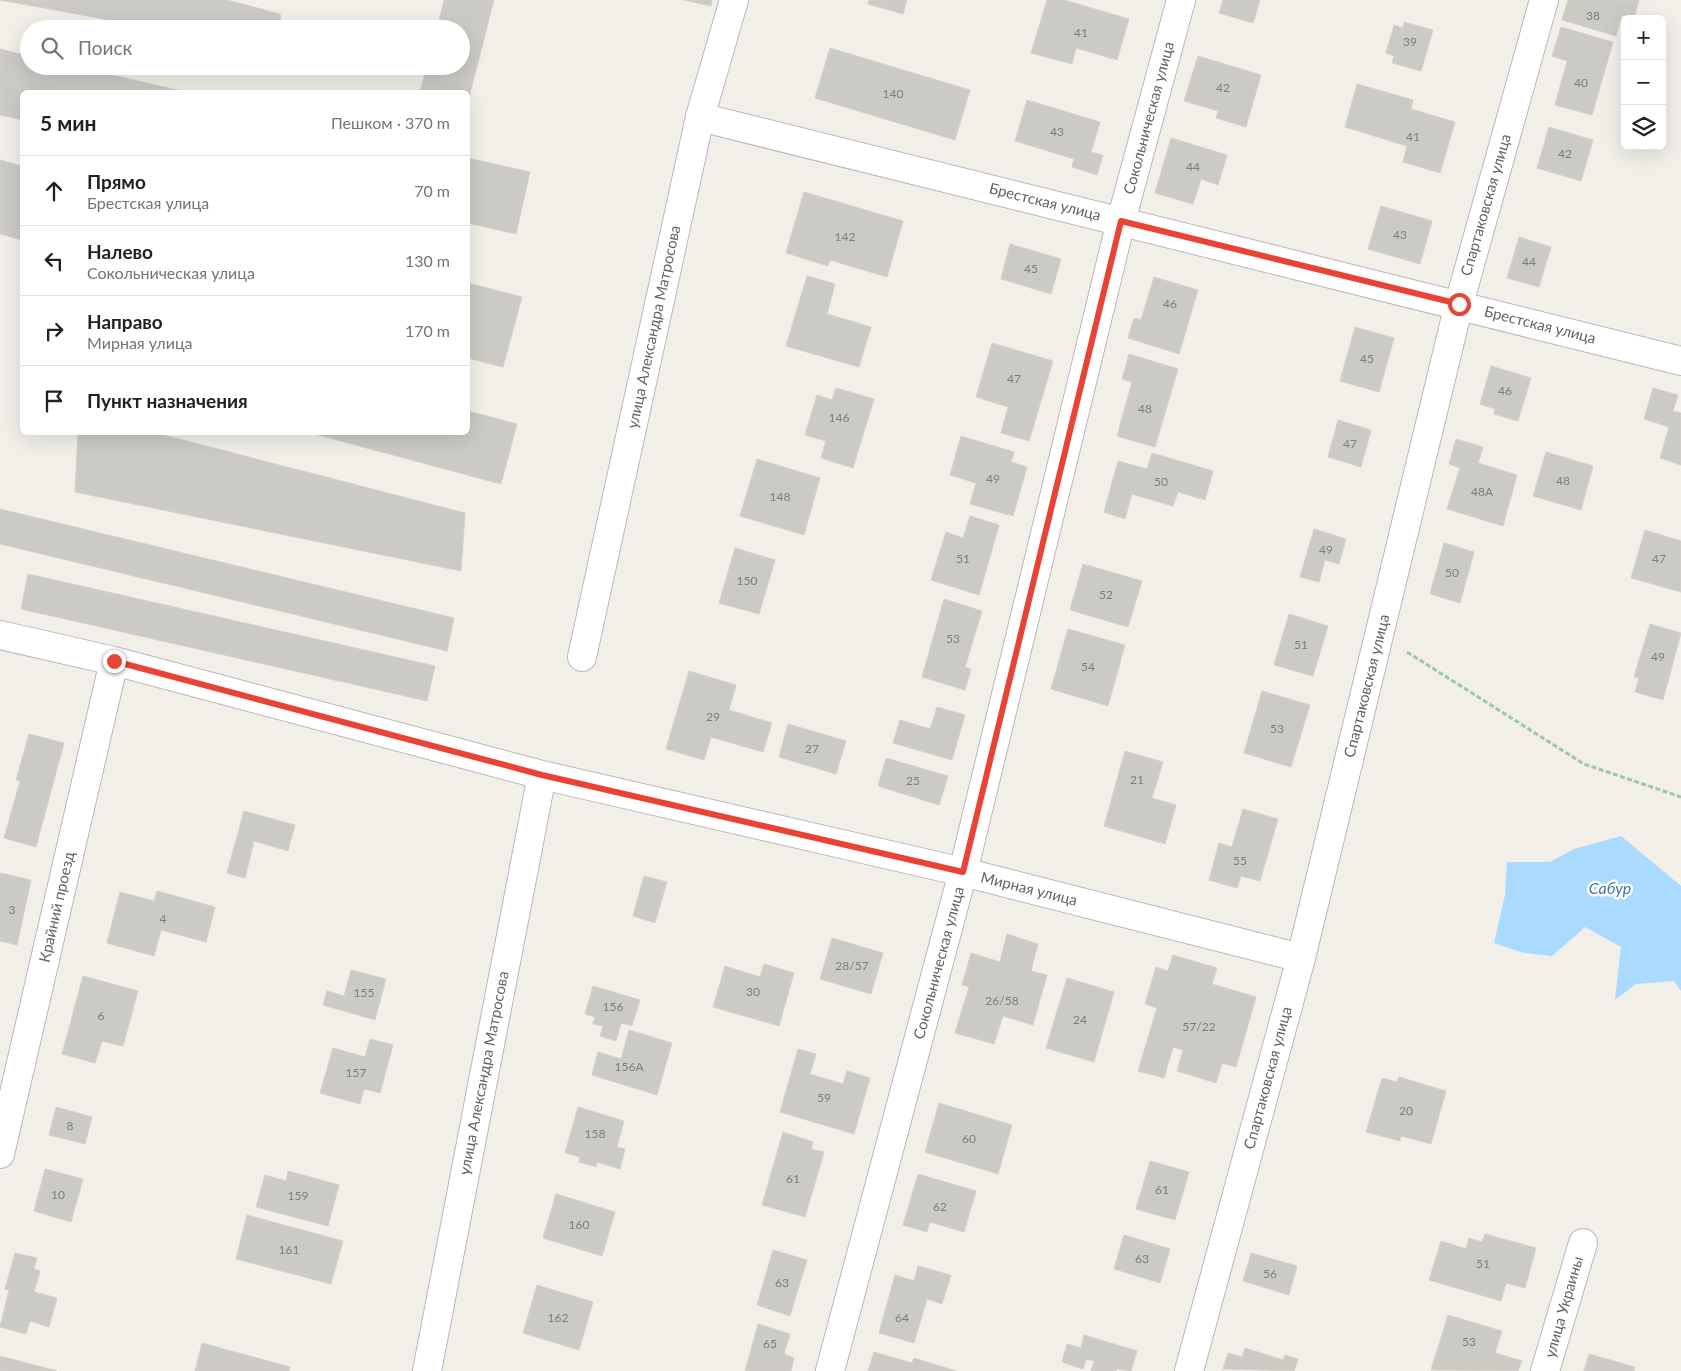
<!DOCTYPE html>
<html lang="ru">
<meta charset="utf-8">
<style>
body{margin:0;font-family:Lato,sans-serif;background:#f6f6f6;color:#202124}
.controls{position:absolute;right:15px;top:15px;display:grid;overflow:hidden;border-radius:8px;box-shadow:0 5px 20px #0002}
.controls button{width:45px;height:45px;display:grid;place-items:center;padding:0;border:0;border-bottom:1px solid #e0e0e0;background:#fff;color:#202124;font:25px sans-serif}
.stop{position:absolute;width:15px;height:15px;margin:-11px;border:4px solid #ea4335;border-radius:50%;background:#fff}
.stop.end{background:#ea4335;border-color:#fff;box-shadow:0 1px 5px #0008}
.list{margin:0;padding:0;list-style:none}
h2{display:flex;justify-content:space-between;align-items:center;height:65px;margin:0;padding:0 20px;font-size:21px}
h2 small{font-size:16px;font-weight:400;color:#757577}
.list li{display:grid;grid-template-columns:32px 1fr auto;gap:15px;align-items:center;box-sizing:border-box;height:70px;padding:0 20px;border-top:1px solid #e0e0e0}
.list b{display:block;font-size:19px;white-space:nowrap}
.list p{margin:0;font-size:16px;white-space:nowrap;color:#757577}
.list em{font-size:16px;font-style:normal;color:#757577}
.icon{flex:none;width:28px;height:28px;fill:none;stroke:currentColor;stroke-width:2;stroke-linecap:round;stroke-linejoin:round}
.map{position:relative;flex:none;width:1681px;height:1371px;overflow:hidden}
.search{position:absolute;background:#fff;box-shadow:0 5px 20px #0002;left:20px;top:20px;width:450px;height:55px;display:flex;align-items:center;gap:12px;box-sizing:border-box;padding:0 18px;border-radius:28px;color:#757577;font-size:19px}
.panel{position:absolute;background:#fff;box-shadow:0 5px 20px #0002;left:20px;top:90px;width:450px;height:345px;border-radius:8px}
.map>svg:first-child{display:block}
</style>
<div class="map">
<svg width="1681" height="1371" viewBox="0 0 1681 1371">
<rect width="100%" height="100%" fill="#f1efe8"/>
<path fill="#aadaff" d="M 1621,836 L 1681,886 L 1681,991 L 1674,981 L 1636,984 L 1615,1000 L 1621,947 L 1585,927 L 1552,956 L 1524,953 L 1494,943 L 1505,895 L 1507,862 L 1550,862 L 1574,849 Z"/>
<path fill="#cccac5" stroke="#d6d1c6" d="M 0,0 L 227,0 L 280,14 L 282,29 L 158,29 Z
M 444,0 L 494,0 L 468,101 L 468,92 L 420,92 L 427,66 L 461,66 L 461,29 L 437,29 Z
M 683,0 L 712,0 L 711,6 Z
M 869,0 L 907,0 L 903,14 L 868,4 Z
M 1047,0 L 1064,0 L 1129,19 L 1117,60 L 1076,48 L 1072,64 L 1031,53 Z
M 1223,0 L 1260,0 L 1253,23 L 1219,13 Z
M 1568,0 L 1639,0 L 1634,18 L 1622,15 L 1616,36 L 1562,20 Z
M 1404,22 L 1433,30 L 1421,71 L 1392,63 L 1394,56 L 1386,53 L 1394,25 L 1403,28 Z
M 1561,27 L 1613,42 L 1592,115 L 1555,105 L 1567,61 L 1552,56 Z
M 830,48 L 970,90 L 955,140 L 815,98 Z
M 0,49 L 29,56 L 29,66 L 73,66 L 186,92 L 22,92 L 22,120 L 0,115 Z
M 1198,56 L 1261,75 L 1246,127 L 1216,118 L 1218,111 L 1184,101 Z
M 1357,84 L 1413,100 L 1411,109 L 1455,122 L 1440,173 L 1403,162 L 1407,146 L 1345,127 Z
M 1027,100 L 1100,122 L 1091,152 L 1103,155 L 1097,175 L 1072,167 L 1074,159 L 1015,141 Z
M 1549,127 L 1593,140 L 1581,181 L 1537,168 Z
M 1171,138 L 1227,155 L 1218,185 L 1201,179 L 1193,204 L 1155,193 Z
M 468,158 L 530,172 L 516,234 L 468,223 Z
M 0,160 L 22,166 L 22,240 L 0,234 Z
M 804,192 L 903,221 L 887,277 L 830,260 L 828,266 L 786,253 Z
M 1381,206 L 1432,221 L 1420,264 L 1368,249 Z
M 1519,237 L 1551,247 L 1539,287 L 1507,278 Z
M 1010,244 L 1061,259 L 1051,294 L 1001,279 Z
M 807,276 L 835,284 L 827,314 L 871,327 L 859,367 L 786,346 Z
M 1154,277 L 1198,290 L 1179,354 L 1128,338 L 1134,318 L 1141,320 Z
M 468,283 L 522,297 L 503,367 L 468,358 Z
M 1355,327 L 1394,338 L 1379,392 L 1340,381 Z
M 992,343 L 1053,361 L 1029,441 L 1001,433 L 1008,407 L 976,397 Z
M 1129,354 L 1178,369 L 1155,447 L 1117,436 L 1132,382 L 1122,379 Z
M 1491,366 L 1531,378 L 1518,421 L 1494,414 L 1495,409 L 1480,404 Z
M 836,388 L 874,399 L 853,468 L 821,458 L 826,441 L 805,435 L 817,395 L 832,400 Z
M 1653,388 L 1678,395 L 1673,411 L 1681,413 L 1681,465 L 1660,458 L 1669,427 L 1644,419 Z
M 468,411 L 517,424 L 501,484 L 307,432 L 468,432 Z
M 1338,420 L 1371,430 L 1361,467 L 1328,457 Z
M 78,432 L 152,432 L 465,513 L 461,571 L 75,492 Z
M 961,436 L 1014,452 L 1011,462 L 1027,467 L 1013,516 L 970,504 L 976,483 L 950,475 Z
M 1456,439 L 1483,447 L 1478,463 L 1517,475 L 1503,526 L 1447,509 L 1460,468 L 1449,464 Z
M 1546,452 L 1593,466 L 1581,510 L 1533,496 Z
M 1152,453 L 1213,471 L 1205,500 L 1178,492 L 1173,506 L 1132,494 L 1125,519 L 1104,512 L 1118,461 L 1147,469 Z
M 757,459 L 820,478 L 804,535 L 740,516 Z
M 0,509 L 454,618 L 447,651 L 0,544 Z
M 970,516 L 999,525 L 979,595 L 931,580 L 946,532 L 963,538 Z
M 1314,529 L 1346,539 L 1339,564 L 1325,560 L 1319,582 L 1300,577 Z
M 1645,530 L 1681,541 L 1681,592 L 1631,578 Z
M 1444,543 L 1474,552 L 1460,603 L 1430,594 Z
M 735,548 L 775,560 L 759,614 L 719,603 Z
M 1083,564 L 1142,581 L 1128,627 L 1070,610 Z
M 28,574 L 435,666 L 427,701 L 21,609 Z
M 944,599 L 982,611 L 965,667 L 971,669 L 965,690 L 922,677 Z
M 1289,614 L 1328,626 L 1313,676 L 1274,665 Z
M 1650,624 L 1681,633 L 1663,700 L 1635,692 L 1639,678 L 1634,677 Z
M 1068,629 L 1125,645 L 1108,706 L 1051,689 Z
M 689,671 L 736,685 L 729,710 L 772,723 L 763,752 L 711,737 L 704,760 L 666,749 Z
M 1262,691 L 1310,705 L 1291,767 L 1244,753 Z
M 937,707 L 965,715 L 952,760 L 893,743 L 900,720 L 930,729 Z
M 788,724 L 846,741 L 836,774 L 779,757 Z
M 29,734 L 64,743 L 36,847 L 4,838 L 20,781 L 16,780 Z
M 1125,751 L 1163,762 L 1152,798 L 1176,805 L 1165,844 L 1104,826 Z
M 886,758 L 948,776 L 939,805 L 878,786 Z
M 1243,809 L 1278,819 L 1260,881 L 1241,876 L 1237,888 L 1209,880 L 1219,843 L 1232,847 Z
M 244,811 L 295,825 L 288,851 L 254,841 L 245,878 L 227,873 Z
M 0,873 L 31,880 L 17,945 L 0,941 Z
M 644,876 L 667,882 L 655,923 L 633,916 Z
M 157,891 L 215,907 L 206,942 L 161,930 L 154,956 L 107,943 L 120,892 L 154,901 Z
M 1007,934 L 1038,944 L 1031,971 L 1047,975 L 1033,1025 L 1003,1016 L 994,1044 L 955,1033 L 969,987 L 962,985 L 971,953 L 1000,962 Z
M 832,938 L 883,953 L 871,994 L 820,979 Z
M 1173,955 L 1217,968 L 1212,984 L 1256,997 L 1236,1067 L 1222,1063 L 1216,1083 L 1177,1071 L 1183,1050 L 1173,1047 L 1164,1078 L 1138,1071 L 1157,1008 L 1145,1004 L 1156,967 L 1168,971 Z
M 764,964 L 794,973 L 779,1026 L 713,1007 L 725,966 L 760,977 Z
M 351,970 L 386,979 L 375,1020 L 323,1005 L 327,991 L 344,996 Z
M 83,976 L 138,991 L 123,1046 L 102,1041 L 95,1063 L 62,1054 Z
M 1067,978 L 1114,992 L 1094,1062 L 1046,1048 Z
M 593,986 L 640,1000 L 632,1026 L 621,1023 L 616,1041 L 600,1036 L 603,1026 L 593,1024 L 595,1017 L 585,1014 Z
M 629,1030 L 672,1043 L 657,1095 L 592,1075 L 598,1052 L 621,1059 Z
M 370,1039 L 393,1045 L 380,1093 L 364,1089 L 360,1104 L 320,1093 L 333,1048 L 365,1057 Z
M 798,1049 L 816,1054 L 810,1074 L 843,1084 L 847,1071 L 870,1078 L 854,1134 L 780,1112 Z
M 1399,1077 L 1446,1091 L 1431,1144 L 1401,1136 L 1400,1141 L 1366,1132 L 1382,1078 L 1397,1082 Z
M 939,1103 L 1012,1125 L 998,1174 L 925,1152 Z
M 56,1107 L 92,1117 L 85,1144 L 49,1135 Z
M 578,1107 L 624,1121 L 617,1147 L 625,1149 L 620,1169 L 597,1162 L 596,1167 L 579,1162 L 580,1157 L 565,1153 Z
M 783,1132 L 813,1142 L 811,1149 L 824,1152 L 805,1217 L 762,1205 Z
M 1150,1161 L 1189,1172 L 1175,1220 L 1136,1209 Z
M 45,1169 L 83,1179 L 71,1222 L 34,1211 Z
M 288,1171 L 339,1185 L 328,1226 L 256,1207 L 265,1175 L 286,1181 Z
M 918,1174 L 976,1191 L 964,1232 L 930,1222 L 927,1232 L 903,1225 Z
M 556,1194 L 615,1212 L 602,1256 L 543,1238 Z
M 247,1215 L 343,1241 L 331,1284 L 236,1259 Z
M 1485,1234 L 1536,1248 L 1525,1288 L 1506,1283 L 1501,1301 L 1429,1280 L 1441,1241 L 1466,1249 L 1469,1238 L 1482,1242 Z
M 1124,1235 L 1170,1249 L 1160,1283 L 1114,1269 Z
M 773,1250 L 807,1260 L 790,1316 L 757,1305 Z
M 15,1253 L 37,1258 L 34,1269 L 40,1271 L 34,1292 L 57,1298 L 49,1327 L 30,1321 L 26,1334 L 0,1327 L 9,1290 L 5,1289 Z
M 1251,1253 L 1297,1266 L 1289,1295 L 1243,1281 Z
M 918,1266 L 951,1275 L 942,1304 L 927,1299 L 914,1343 L 879,1333 L 895,1275 L 914,1281 Z
M 537,1285 L 593,1302 L 579,1350 L 523,1333 Z
M 1448,1315 L 1502,1331 L 1495,1353 L 1522,1361 L 1518,1371 L 1431,1370 Z
M 758,1324 L 790,1334 L 784,1354 L 794,1358 L 791,1371 L 745,1371 Z
M 1084,1335 L 1137,1351 L 1131,1371 L 1117,1369 L 1116,1371 L 1091,1371 L 1094,1361 L 1086,1359 L 1083,1369 L 1062,1362 L 1067,1344 L 1081,1348 Z
M 202,1343 L 290,1367 L 289,1371 L 195,1371 Z
M 1245,1348 L 1283,1360 L 1285,1355 L 1298,1359 L 1294,1371 L 1223,1369 L 1228,1353 L 1242,1357 Z
M 874,1352 L 912,1363 L 914,1358 L 956,1371 L 868,1371 Z
M 1589,1354 L 1635,1367 L 1634,1371 L 1584,1371 Z
M 0,1356 L 57,1371 L 0,1371 Z"/>
<g fill="none" stroke-linecap="round" stroke-linejoin="round">
<defs>
<path id="street" d="M 700,117 L 1681,361
M 0,635 L 114,661 L 542,775 L 963,872 L 1301,958
M 0,1154 L 114,661
M 427,1371 L 542,775
M 830,1371 L 963,872 L 1121,221 L 1181,0
M 1189,1371 L 1301,958 L 1459,304 L 1544,0
M 1545,1371 L 1583,1243"/>
<path id="secondary" d="M 582,657 L 700,117 L 734,0"/>
</defs>
<use href="#street" stroke="#b5b8bc" stroke-width="30"/>
<use href="#secondary" stroke="#b6babf" stroke-width="30"/>
<path stroke="#9cc7a9" stroke-width="3" stroke-dasharray="5 2.5" stroke-linecap="butt" d="M 1407,652 L 1584,764 L 1681,797"/>
<use href="#street" stroke="#fff" stroke-width="28"/>
<use href="#secondary" stroke="#fff" stroke-width="28"/>
</g>
<g fill="none" stroke-linecap="round" stroke-linejoin="round">
<path stroke="#ea4335" stroke-width="6" d="M 114,661 L 542,775 L 963,872 L 1121,221 L 1459,304"/>
</g>
<g text-anchor="middle" stroke-width="5" stroke-linejoin="round" paint-order="stroke">
<g font-size="12" fill="#7a7d7f">
<text x="1593" y="20">38</text>
<text x="1081" y="37">41</text>
<text x="1410" y="46">39</text>
<text x="1581" y="87">40</text>
<text x="1223" y="92">42</text>
<text x="893" y="98">140</text>
<text x="1057" y="136">43</text>
<text x="1413" y="141">41</text>
<text x="1565" y="158">42</text>
<text x="1193" y="171">44</text>
<text x="1400" y="239">43</text>
<text x="845" y="241">142</text>
<text x="1529" y="266">44</text>
<text x="1031" y="273">45</text>
<text x="1170" y="308">46</text>
<text x="1367" y="363">45</text>
<text x="1014" y="383">47</text>
<text x="1505" y="395">46</text>
<text x="1145" y="413">48</text>
<text x="839" y="422">146</text>
<text x="1350" y="448">47</text>
<text x="993" y="483">49</text>
<text x="1563" y="485">48</text>
<text x="1161" y="486">50</text>
<text x="1482" y="496">48А</text>
<text x="780" y="501">148</text>
<text x="1326" y="554">49</text>
<text x="963" y="563">51</text>
<text x="1659" y="563">47</text>
<text x="1452" y="577">50</text>
<text x="747" y="585">150</text>
<text x="1106" y="599">52</text>
<text x="953" y="643">53</text>
<text x="1301" y="649">51</text>
<text x="1658" y="661">49</text>
<text x="1088" y="671">54</text>
<text x="713" y="721">29</text>
<text x="1277" y="733">53</text>
<text x="812" y="753">27</text>
<text x="1137" y="784">21</text>
<text x="913" y="785">25</text>
<text x="1240" y="865">55</text>
<text x="12" y="914">3</text>
<text x="163" y="923">4</text>
<text x="852" y="970">28/57</text>
<text x="753" y="996">30</text>
<text x="364" y="997">155</text>
<text x="1002" y="1005">26/58</text>
<text x="613" y="1011">156</text>
<text x="101" y="1020">6</text>
<text x="1080" y="1024">24</text>
<text x="1199" y="1031">57/22</text>
<text x="629" y="1071">156А</text>
<text x="356" y="1077">157</text>
<text x="824" y="1102">59</text>
<text x="1406" y="1115">20</text>
<text x="70" y="1130">8</text>
<text x="595" y="1138">158</text>
<text x="969" y="1143">60</text>
<text x="793" y="1183">61</text>
<text x="1162" y="1194">61</text>
<text x="58" y="1199">10</text>
<text x="298" y="1200">159</text>
<text x="940" y="1211">62</text>
<text x="579" y="1229">160</text>
<text x="289" y="1254">161</text>
<text x="1142" y="1263">63</text>
<text x="1483" y="1268">51</text>
<text x="1270" y="1278">56</text>
<text x="782" y="1287">63</text>
<text x="558" y="1322">162</text>
<text x="902" y="1322">64</text>
<text x="1469" y="1346">53</text>
<text x="770" y="1348">65</text>
</g>
<g font-size="15" fill="#5f6368" stroke="#fff">
<text transform="translate(1149 118) rotate(-75)" y="5">Сокольническая улица</text>
<text transform="translate(1045 202) rotate(14)" y="5">Брестская улица</text>
<text transform="translate(1486 205) rotate(-74)" y="5">Спартаковская улица</text>
<text transform="translate(1540 325) rotate(14)" y="5">Брестская улица</text>
<text transform="translate(654 327) rotate(-78)" y="5">улица Александра Матросова</text>
<text transform="translate(1367 686) rotate(-76)" y="5">Спартаковская улица</text>
<text transform="translate(1029 889) rotate(14)" y="5">Мирная улица</text>
<text transform="translate(57 907) rotate(-77)" y="5">Крайний проезд</text>
<text transform="translate(939 963) rotate(-75)" y="5">Сокольническая улица</text>
<text transform="translate(484 1073) rotate(-79)" y="5">улица Александра Матросова</text>
<text transform="translate(1268 1078) rotate(-75)" y="5">Спартаковская улица</text>
<text transform="translate(1564 1307) rotate(-74)" y="5">улица Украины</text>
</g>
<g font-size="16" font-style="italic" fill="#4174aa" stroke="#fff">
<text x="1610" y="894">Сабур</text>
</g>
</g>
</svg>
<div class="controls">
<button>+</button>
<button>−</button>
<button><svg class="icon" aria-label="layers" viewBox="0 0 24 24"><path d="M12 4l9 5-9 5-9-5zM3 14l9 5 9-5"/></svg></button>
</div>
<div class="stop" style="left:1459px;top:304px"></div>
<div class="stop end" style="left:114px;top:661px"></div>
<div class="search"><svg class="icon" aria-label="search" viewBox="0 0 24 24"><circle cx="10" cy="10" r="6"/><path d="M15 15l6 6"/></svg>Поиск</div>
<section class="panel">
<h2>5 мин<small>Пешком · 370 m</small></h2>
<ul class="list">
<li><svg class="icon" aria-label="ahead" viewBox="0 0 24 24"><path d="M12 20V5M6 11l6-6 6 6"/></svg><div><b>Прямо</b><p>Брестская улица</p></div><em>70 m</em></li>
<li><svg class="icon" aria-label="left" viewBox="0 0 24 24"><path d="M17 20v-9H6M10 6l-5 5 5 5"/></svg><div><b>Налево</b><p>Сокольническая улица</p></div><em>130 m</em></li>
<li><svg class="icon" aria-label="right" viewBox="0 0 24 24"><path d="M7 20v-9h11M14 6l5 5-5 5"/></svg><div><b>Направо</b><p>Мирная улица</p></div><em>170 m</em></li>
<li><svg class="icon" aria-label="arrive" viewBox="0 0 24 24"><path d="M6 21V4h12l-3 4 3 4H6"/></svg><div><b>Пункт назначения</b></div></li>
</ul>
</section>
</div>
